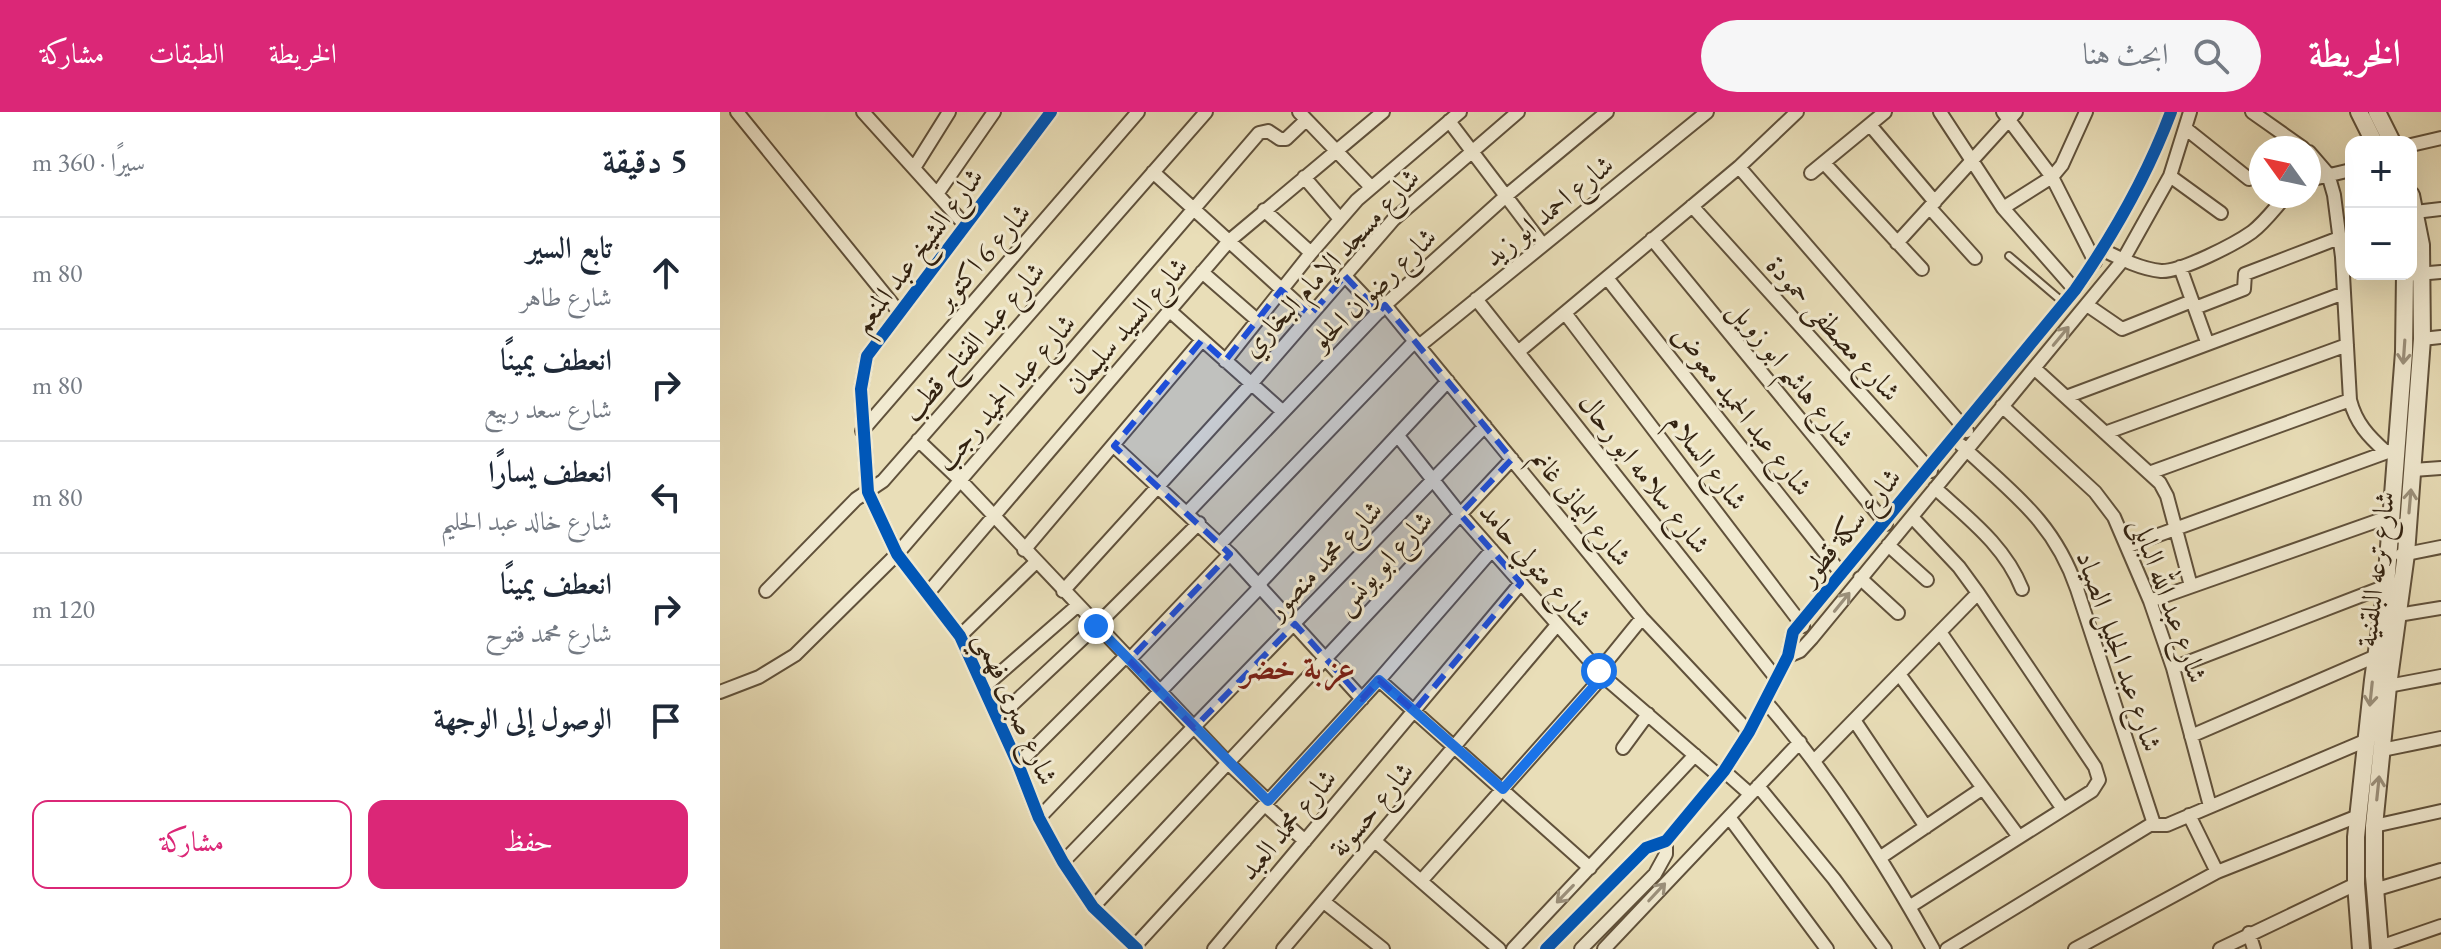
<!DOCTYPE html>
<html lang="ar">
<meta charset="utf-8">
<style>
body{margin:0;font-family:"EB Garamond",Amiri,serif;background:#f6f6f7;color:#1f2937;direction:rtl}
.controls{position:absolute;right:24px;top:24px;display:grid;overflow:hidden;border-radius:16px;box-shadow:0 8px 32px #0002}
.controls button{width:72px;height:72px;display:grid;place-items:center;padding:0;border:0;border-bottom:2px solid #e0e1e3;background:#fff;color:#1f2937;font:40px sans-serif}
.compass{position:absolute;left:1529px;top:24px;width:72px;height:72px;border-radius:50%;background:#fff;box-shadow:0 8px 32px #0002;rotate:303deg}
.stop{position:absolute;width:24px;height:24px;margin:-18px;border:6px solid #1a73e8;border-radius:50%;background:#fff}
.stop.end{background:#1a73e8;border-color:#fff;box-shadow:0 2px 8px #0008}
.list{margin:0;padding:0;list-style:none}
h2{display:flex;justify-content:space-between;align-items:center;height:104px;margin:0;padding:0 32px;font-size:34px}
h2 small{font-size:26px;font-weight:400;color:#747a83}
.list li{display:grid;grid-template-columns:52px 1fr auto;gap:24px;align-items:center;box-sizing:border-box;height:112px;padding:0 32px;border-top:2px solid #e0e1e3}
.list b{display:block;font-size:30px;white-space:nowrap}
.list p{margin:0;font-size:26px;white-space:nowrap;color:#747a83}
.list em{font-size:26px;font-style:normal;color:#747a83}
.actions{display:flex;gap:16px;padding:24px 32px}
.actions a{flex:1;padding:18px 0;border:2px solid #db2777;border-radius:16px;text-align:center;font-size:28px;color:#db2777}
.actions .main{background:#db2777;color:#fff}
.icon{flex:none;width:44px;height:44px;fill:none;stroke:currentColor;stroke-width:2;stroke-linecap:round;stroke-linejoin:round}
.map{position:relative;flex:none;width:1721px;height:837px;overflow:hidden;direction:ltr}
header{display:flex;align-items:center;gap:48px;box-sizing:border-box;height:112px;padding:0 40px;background:#db2777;color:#fff}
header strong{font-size:38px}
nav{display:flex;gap:44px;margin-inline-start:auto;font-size:28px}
.search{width:560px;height:72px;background:#f6f6f7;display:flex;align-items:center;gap:20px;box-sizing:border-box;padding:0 28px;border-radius:44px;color:#747a83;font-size:30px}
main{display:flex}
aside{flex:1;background:#fff}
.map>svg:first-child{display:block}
</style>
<header>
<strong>الخريطة</strong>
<div class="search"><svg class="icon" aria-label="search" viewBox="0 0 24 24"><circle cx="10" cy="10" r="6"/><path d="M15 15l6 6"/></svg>ابحث هنا</div>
<nav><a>الخريطة</a><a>الطبقات</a><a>مشاركة</a></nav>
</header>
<main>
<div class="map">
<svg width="1721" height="837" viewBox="0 0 1721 837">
<rect width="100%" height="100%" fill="#e9deb8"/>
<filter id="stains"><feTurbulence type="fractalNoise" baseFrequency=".0025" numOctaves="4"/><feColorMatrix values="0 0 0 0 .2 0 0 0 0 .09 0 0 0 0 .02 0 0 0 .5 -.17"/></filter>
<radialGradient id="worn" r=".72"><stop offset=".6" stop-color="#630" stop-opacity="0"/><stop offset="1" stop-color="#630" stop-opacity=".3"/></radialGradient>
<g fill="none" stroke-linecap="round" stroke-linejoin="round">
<defs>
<path id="service" d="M 1289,144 L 1344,191"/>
<path id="minor" d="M 17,0 L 179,200
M 143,0 L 245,113
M 331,0 L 147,244 L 141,277 L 148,380 L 177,442 L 240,524 L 298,652 L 319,706 L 343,750 L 373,795 L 417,837
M 579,0 L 650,74
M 1220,0 L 1283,96 L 1355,178
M 1283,0 L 1332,65 L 1375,150
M 1532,0 L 1583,36
M 729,9 L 823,133
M 1150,13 L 1215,90
M 1465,16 L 1529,67
M 1691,33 L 1721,26
M 1589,40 L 1608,62 L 1614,83 L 1622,145 L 1630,288 C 1636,311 1648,324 1666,340
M 1104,51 L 1202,157
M 1019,55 L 1247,319
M 194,56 L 229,0
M 433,60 L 590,203
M 1091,61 L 1165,0
M 1450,64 L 1501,101
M 584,65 L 620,107
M 1589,68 L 1631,58
M 217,82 L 274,0
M 972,94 L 1211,359
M 1210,96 L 1255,146
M 1283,96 L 1332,65 L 1342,53 L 1366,0
M 544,98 L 591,141
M 1695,100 L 1721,97
M 932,127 L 1166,412
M 1177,131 L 1296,0
M 1383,138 C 1401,147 1421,157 1441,159 C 1461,160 1515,132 1532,120 C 1545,110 1555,96 1566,84
M 1460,155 L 1487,230
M 482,160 L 537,208
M 1685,163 L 1721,160
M 625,164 L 659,200
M 887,166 L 1120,460
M 756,187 L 1056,566
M 665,193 L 922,506 L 1029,620
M 1367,193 L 1402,217 L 1472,189
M 1475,196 L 1524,177 L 1525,162 L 1619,126
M 450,199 L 562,299
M 845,201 L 1083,514
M 1702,227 L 1721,225
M 699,234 L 987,0
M 798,240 L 1019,55 L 1077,0
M 505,249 L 591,141 L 637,88 L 740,0
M 1314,256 L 1440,371 L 1447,384 L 1471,474
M 1346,285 L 1624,181
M 1282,294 L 1375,380 L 1394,405 L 1430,489 L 1453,556 L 1490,694
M 142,319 L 418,0
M 1385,321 L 1627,233
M 678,324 L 740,402 L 883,564 L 1000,665
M 198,328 L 241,369 L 508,651 L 548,689
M 1241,333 C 1291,380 1334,409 1357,477 L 1434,712
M 394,334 L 510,442 L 642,587
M 1693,358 L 1721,356
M 1429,361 L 1630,288
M 1215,376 C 1249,407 1285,434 1302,477
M 467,401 L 665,193 L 786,84 L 887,0
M 500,432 L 695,229
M 1168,433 L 1207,468
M 1408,434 L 1673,338
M 304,438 L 482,228
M 1681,443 L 1721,435
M 1140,466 L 1178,501
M 539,472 L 728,269
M 46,479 L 136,387 L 163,369 L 486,0
M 343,479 L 531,272 L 673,108 L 798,0
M 208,481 L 509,129 L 663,0
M 1430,489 L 1671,404
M 1678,503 L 1721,496
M 1220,520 L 1343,697
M 240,524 L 316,450
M 1068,544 L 1080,539 L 1092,526 L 1403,148 L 1450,64 L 1470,0
M 409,548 L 510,442
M 1453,556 L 1666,474
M 879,559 L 922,506
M 1179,562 L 1299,725
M 659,568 L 870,756
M 1668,574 L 1721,564
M 264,575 L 357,494
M 0,580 L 39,565 L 75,543 L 177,442 L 539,21 L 548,19 L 560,27 L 566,27 L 586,8
M 1045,589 C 1111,665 1164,749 1213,837
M 278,606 L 376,514 L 479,411
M 1134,608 L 1206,715
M 1471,624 L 1663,541
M 903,636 L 928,602
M 1662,638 L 1721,626
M 1094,649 L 1258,481
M 298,652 L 406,544
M 1004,659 L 1030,682
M 1038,674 L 1114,767 L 1165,837
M 545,693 L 585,729
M 1469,703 L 1497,760
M 1009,705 L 1107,837
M 319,706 L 541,474
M 1654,714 L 1721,699
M 656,730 L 779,837
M 1161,745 L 1263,676
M 343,750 L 765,314
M 701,769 L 883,564
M 1654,778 L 1721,758
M 604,790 L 663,837
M 373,795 L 792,347
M 1189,795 L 1372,679 L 1379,668 L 1375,655 L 1258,481 L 1239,455 L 1192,405
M 1529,821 L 1534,837
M 414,835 L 659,568 L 772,438
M 1660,835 L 1721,814
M 494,837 L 801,471
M 563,837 L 837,513
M 793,837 L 975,643
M 826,837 L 926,736 L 946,729 L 1004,659 L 1029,620 L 1068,544 L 1073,520 L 1355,178 C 1394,122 1427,64 1451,0
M 861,837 L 935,762 L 946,742 L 946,729
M 884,837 L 1080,630
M 1227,837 L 1430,713 L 1447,713 L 1647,628
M 1355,837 L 1497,760 L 1638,704
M 1500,837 L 1636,772"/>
<path id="tertiary" d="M 1639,0 L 1654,30
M 1657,0 L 1672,30
M 1641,837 L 1636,772 L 1636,725 L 1653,568 L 1666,474 L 1684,240 L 1685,162
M 1660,837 L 1654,764 L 1654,714 L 1668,574 L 1686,442 L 1702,227 L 1701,133 L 1691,83"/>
</defs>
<use href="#service" stroke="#60513b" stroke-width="10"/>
<use href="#minor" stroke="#60513b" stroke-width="16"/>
<use href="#tertiary" stroke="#60513b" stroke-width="20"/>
<use href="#service" stroke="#f1ead1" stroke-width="6"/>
<use href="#minor" stroke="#f1ead1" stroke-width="12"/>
<use href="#tertiary" stroke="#f1ead1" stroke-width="16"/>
<defs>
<path id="cycleway" d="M 331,0 L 147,244 L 141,277 L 148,380 L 177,442 L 240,524 L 298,652 L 319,706 L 343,750 L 373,795 L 417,837
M 826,837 L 926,736 L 946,729 L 1004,659 L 1029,620 L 1068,544 L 1073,520 L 1355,178 C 1394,122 1427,64 1451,0"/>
</defs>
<use href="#cycleway" stroke="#f1ead1" stroke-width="17"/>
<use href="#cycleway" stroke="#0057b8" stroke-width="12"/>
</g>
<defs><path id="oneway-shaft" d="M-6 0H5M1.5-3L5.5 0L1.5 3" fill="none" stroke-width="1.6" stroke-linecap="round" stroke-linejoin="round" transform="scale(2)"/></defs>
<g stroke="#9b907b">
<use href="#oneway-shaft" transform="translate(1341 224) rotate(-50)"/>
<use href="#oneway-shaft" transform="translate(1684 240) rotate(94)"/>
<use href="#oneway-shaft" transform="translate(1690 389) rotate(-85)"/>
<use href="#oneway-shaft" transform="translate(1122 490) rotate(-51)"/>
<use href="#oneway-shaft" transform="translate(1651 582) rotate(96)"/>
<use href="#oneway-shaft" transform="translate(1658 676) rotate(-84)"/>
<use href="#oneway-shaft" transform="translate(937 780) rotate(-47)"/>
<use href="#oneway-shaft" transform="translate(845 782) rotate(134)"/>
</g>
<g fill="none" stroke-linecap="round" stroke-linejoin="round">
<path stroke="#1a73e8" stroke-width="10" d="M 376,514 L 548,689 L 659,568 L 783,677 L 883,564 L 879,559"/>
</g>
<path fill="#1d4ed8" fill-opacity="0.2" stroke="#1d4ed8" stroke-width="6" stroke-dasharray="16 10" stroke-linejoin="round" d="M 625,164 L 659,200 L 665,193 L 792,347 L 740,402 L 801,471 L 694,599 L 659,568 L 642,587 L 575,512 L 474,616 L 409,548 L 510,442 L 394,334 L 482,228 L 505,249 L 561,178 L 590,203 Z"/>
<g text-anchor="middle" stroke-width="6" stroke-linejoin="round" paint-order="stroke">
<g font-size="28" fill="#322211" stroke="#f1ead1">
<text transform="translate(828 98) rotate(-39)" y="10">شارع احمد ابو زيد</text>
<text transform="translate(197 138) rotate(-53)" y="10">شارع الشيخ عبد المنعم</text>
<text transform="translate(262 144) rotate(-49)" y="10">شارع 6 اكتوبر</text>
<text transform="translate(610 150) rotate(-47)" y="10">شارع مسجد الإمام البخاري</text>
<text transform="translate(653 176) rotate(-44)" y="10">شارع رضوان الحلو</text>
<text transform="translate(406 213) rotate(-49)" y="10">شارع السيد سليمان</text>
<text transform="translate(1114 216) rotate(48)" y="10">شارع مصطفى حمودة</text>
<text transform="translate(253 229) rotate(-49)" y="10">شارع عبد الفتاح قطب</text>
<text transform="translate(1072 261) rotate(51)" y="10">شارع هاشم ابو زويل</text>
<text transform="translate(285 280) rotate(-49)" y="10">شارع عبد الحميد رجب</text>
<text transform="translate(1023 298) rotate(52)" y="10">شارع عبد الحميد معوض</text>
<text transform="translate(988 349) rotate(53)" y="10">شارع السلام</text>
<text transform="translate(925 361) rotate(52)" y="10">شارع سلامه ابو رحال</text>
<text transform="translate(862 395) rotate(51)" y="10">شارع اليمانى غانم</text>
<text transform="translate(1129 414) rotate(-50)" y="10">شارع سكة قطور</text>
<text transform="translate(604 447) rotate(-46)" y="10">شارع محمد منصور</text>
<text transform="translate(663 450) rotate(-47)" y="10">شارع ابو يونس</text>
<text transform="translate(816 452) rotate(49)" y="10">شارع متولي حامد</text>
<text transform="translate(1655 457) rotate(-83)" y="10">شارع ترعه البلقنية</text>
<text transform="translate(1450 488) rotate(70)" y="10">شارع عبد الله البابلى</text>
<text transform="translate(1400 539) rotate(71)" y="10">شارع عبد الجليل الصياد</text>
<text transform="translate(297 596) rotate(66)" y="10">شارع صبرى فهمي</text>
<text transform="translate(651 697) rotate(-50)" y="10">شارع حسونة</text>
<text transform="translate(567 712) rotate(-50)" y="10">شارع محمد العبد</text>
</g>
<g font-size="32" font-weight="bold" fill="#7a1f14" stroke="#f1ead1">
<text x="578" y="567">عزبة خضر</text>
</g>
</g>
<rect width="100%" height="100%" filter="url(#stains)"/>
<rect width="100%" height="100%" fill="url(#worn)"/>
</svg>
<div class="controls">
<button>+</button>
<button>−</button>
</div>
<svg class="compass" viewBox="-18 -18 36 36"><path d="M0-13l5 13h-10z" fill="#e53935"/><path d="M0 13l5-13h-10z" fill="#747a83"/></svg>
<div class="stop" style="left:879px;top:559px"></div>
<div class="stop end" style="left:376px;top:514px"></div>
</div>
<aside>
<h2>5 دقيقة<small>سيرًا · 360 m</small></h2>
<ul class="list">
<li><svg class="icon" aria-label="ahead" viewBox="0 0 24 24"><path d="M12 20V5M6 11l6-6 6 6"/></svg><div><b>تابع السير</b><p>شارع طاهر</p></div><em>80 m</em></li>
<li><svg class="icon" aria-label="right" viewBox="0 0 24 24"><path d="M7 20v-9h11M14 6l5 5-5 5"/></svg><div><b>انعطف يمينًا</b><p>شارع سعد ربيع</p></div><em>80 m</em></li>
<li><svg class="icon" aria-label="left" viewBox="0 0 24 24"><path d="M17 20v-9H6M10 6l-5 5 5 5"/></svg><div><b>انعطف يسارًا</b><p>شارع خالد عبد الحليم</p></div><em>80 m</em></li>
<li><svg class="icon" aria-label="right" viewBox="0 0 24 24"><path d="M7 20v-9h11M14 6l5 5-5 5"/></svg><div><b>انعطف يمينًا</b><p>شارع محمد فتوح</p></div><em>120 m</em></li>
<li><svg class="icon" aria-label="arrive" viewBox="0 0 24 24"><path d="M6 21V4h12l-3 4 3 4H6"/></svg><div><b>الوصول إلى الوجهة</b></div></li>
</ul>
<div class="actions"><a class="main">حفظ</a><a>مشاركة</a></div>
</aside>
</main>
